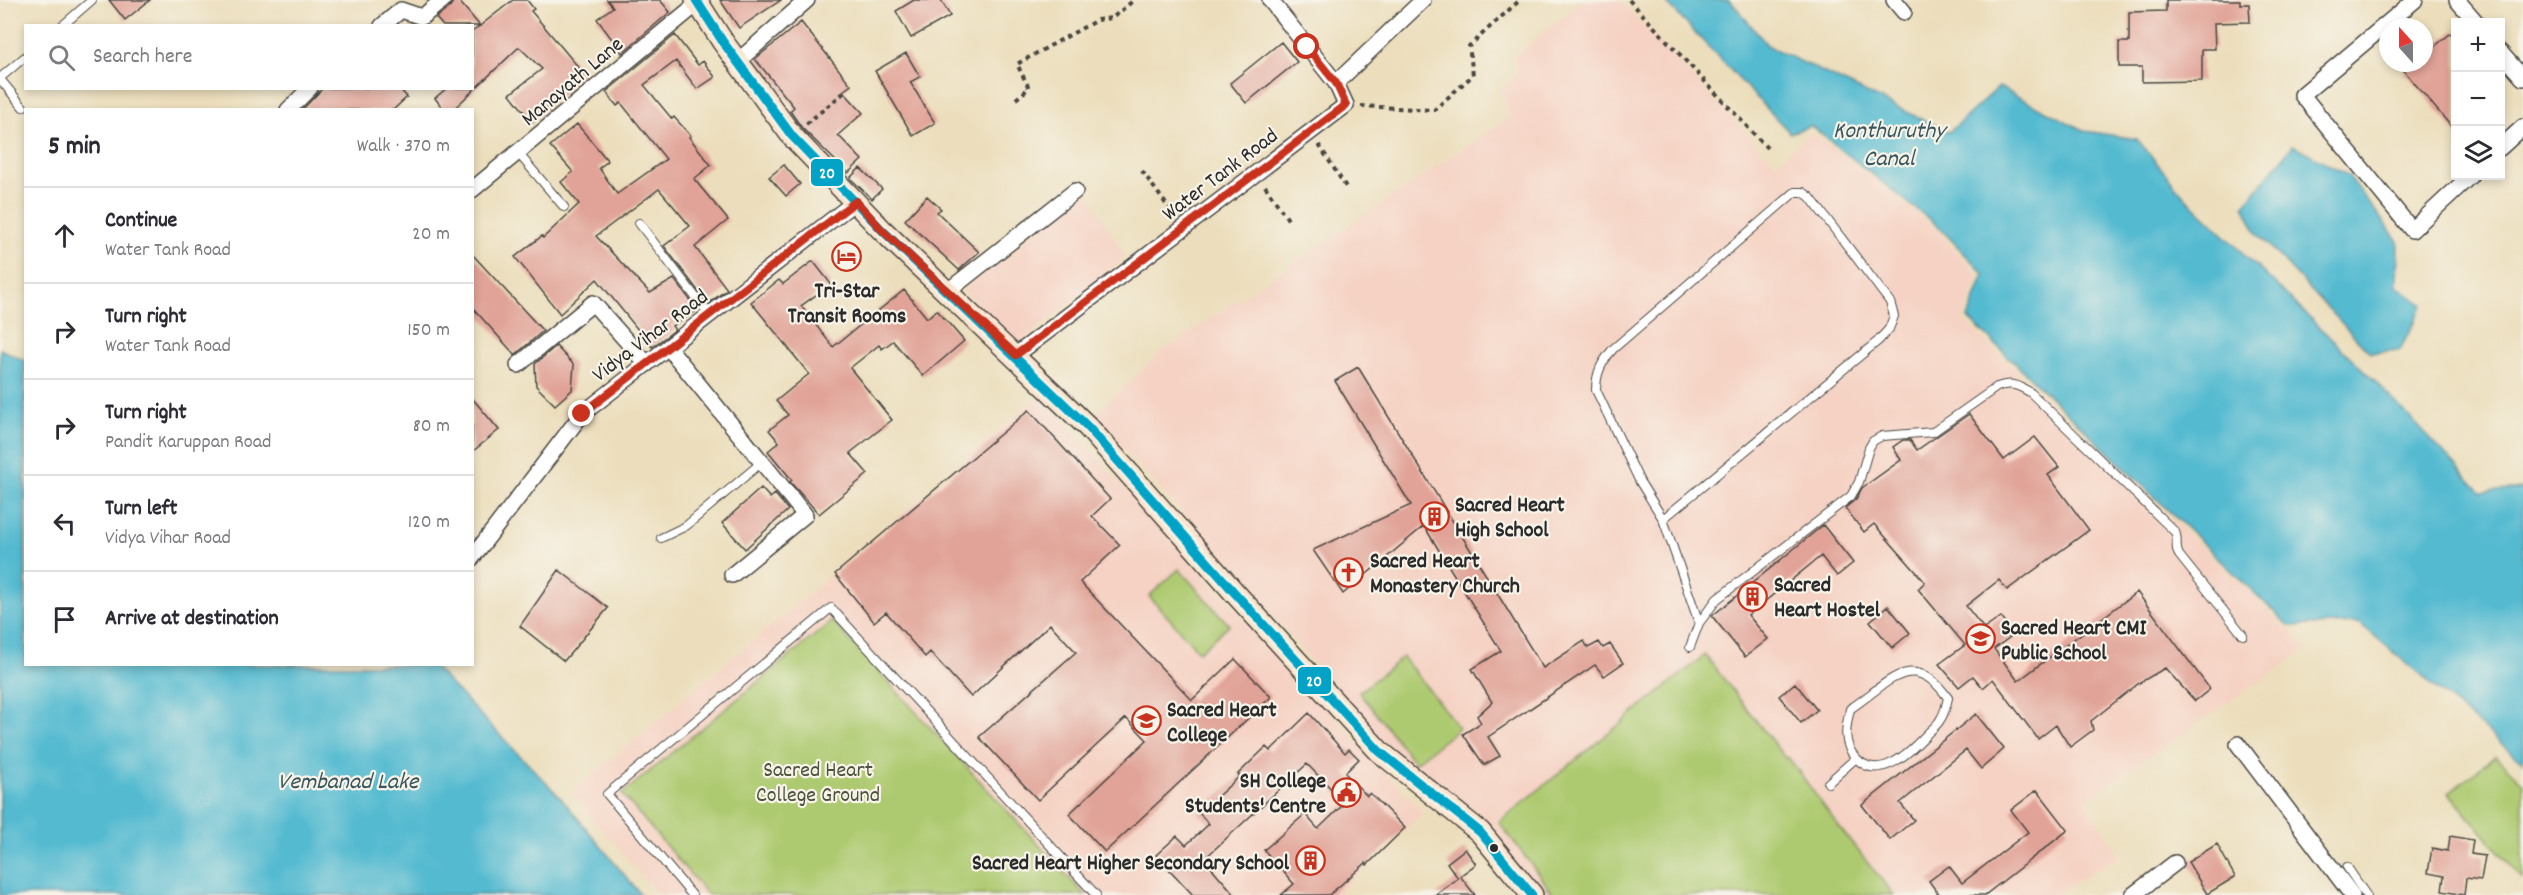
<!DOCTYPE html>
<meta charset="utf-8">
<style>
body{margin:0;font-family:Dekko,sans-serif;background:#f7f7f7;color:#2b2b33}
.controls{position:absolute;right:18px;top:18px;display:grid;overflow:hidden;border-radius:0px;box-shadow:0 3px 9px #0003}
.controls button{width:54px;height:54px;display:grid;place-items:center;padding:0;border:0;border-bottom:2px solid #e1e1e2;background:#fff;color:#2b2b33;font:30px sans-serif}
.compass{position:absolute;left:2379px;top:18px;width:54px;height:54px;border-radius:50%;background:#fff;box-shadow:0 3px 9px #0003;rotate:339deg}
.stop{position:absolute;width:18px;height:18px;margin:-14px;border:4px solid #c8321e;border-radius:50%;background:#fff}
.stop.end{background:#c8321e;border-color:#fff;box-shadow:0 2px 6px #0008}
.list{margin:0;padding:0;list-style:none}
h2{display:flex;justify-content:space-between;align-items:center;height:78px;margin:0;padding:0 24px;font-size:26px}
h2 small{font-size:20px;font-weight:400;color:#7c7c81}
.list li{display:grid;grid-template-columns:39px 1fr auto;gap:18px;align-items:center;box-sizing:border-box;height:96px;padding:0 24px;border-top:2px solid #e1e1e2}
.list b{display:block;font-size:22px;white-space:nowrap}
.list p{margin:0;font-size:20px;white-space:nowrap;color:#7c7c81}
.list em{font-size:20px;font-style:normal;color:#7c7c81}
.icon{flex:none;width:33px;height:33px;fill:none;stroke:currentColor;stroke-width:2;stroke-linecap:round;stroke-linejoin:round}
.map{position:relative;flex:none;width:2523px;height:895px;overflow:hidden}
.search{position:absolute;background:#fff;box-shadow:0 3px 9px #0003;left:24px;top:24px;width:450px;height:66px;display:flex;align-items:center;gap:15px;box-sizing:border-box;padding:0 21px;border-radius:0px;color:#7c7c81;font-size:22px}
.panel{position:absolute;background:#fff;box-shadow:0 3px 9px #0003;left:24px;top:108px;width:450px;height:558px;border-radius:0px}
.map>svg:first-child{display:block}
</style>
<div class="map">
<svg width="2523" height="895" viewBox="0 0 2523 895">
<rect width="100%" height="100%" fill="#f7f3e8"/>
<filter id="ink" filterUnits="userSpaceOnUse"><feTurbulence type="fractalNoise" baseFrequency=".0167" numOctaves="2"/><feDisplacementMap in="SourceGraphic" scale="12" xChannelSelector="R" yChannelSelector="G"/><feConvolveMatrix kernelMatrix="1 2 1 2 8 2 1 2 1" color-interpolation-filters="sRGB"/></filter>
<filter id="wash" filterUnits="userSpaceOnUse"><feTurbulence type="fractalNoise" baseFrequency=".008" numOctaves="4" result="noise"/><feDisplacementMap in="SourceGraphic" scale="24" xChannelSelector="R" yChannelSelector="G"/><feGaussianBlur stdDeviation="1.35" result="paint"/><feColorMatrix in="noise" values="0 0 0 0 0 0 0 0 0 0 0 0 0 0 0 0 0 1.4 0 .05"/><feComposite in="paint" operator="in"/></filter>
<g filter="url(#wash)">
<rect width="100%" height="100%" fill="#ecdebc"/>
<path fill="#f5d2c3" d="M 1582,0 L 1620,0 L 1775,164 L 1811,132 L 1893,193 L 1937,230 L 1979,276 L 1963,320 L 2287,628 L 2306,650 L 2085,800 L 2119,856 L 2055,895 L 1540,895 L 1471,808 L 1386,747 L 1206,539 L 1093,416 L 1161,352 L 1510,117 L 1501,90 L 1519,72 L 1514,57 Z
M 1086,190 L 1126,257 L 1019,344 L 962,290 Z
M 1040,396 L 1423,813 L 1337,895 L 659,895 L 571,793 L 826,580 Z"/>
<path fill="#aeca71" stroke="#6c7a4e" stroke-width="1.5" d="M 1179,569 L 1229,625 L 1199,652 L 1149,596 Z
M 832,621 L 1085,895 L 708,895 L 622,794 Z
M 1705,655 L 1786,759 L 1788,757 L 1839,827 L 1894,895 L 1554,895 L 1499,822 Z
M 1403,657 L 1459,728 L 1415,763 L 1359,692 Z
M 2495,756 L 2523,783 L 2523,880 L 2449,793 Z"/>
<path fill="#52bad0" stroke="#3e727e" stroke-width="1.5" d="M 1664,0 L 1730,0 L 1768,46 L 1949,132 L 1999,87 L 2085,131 L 2137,139 L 2184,196 L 2377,383 L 2481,492 L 2523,489 L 2523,762 L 2359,623 L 2289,626 L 1968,318 L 1984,274 L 1939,227 L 1811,126 L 1790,133 Z
M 2293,145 L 2348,175 L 2398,241 L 2397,286 L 2423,305 L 2400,350 L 2370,353 L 2256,232 L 2244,205 Z
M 0,349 L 25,361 L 26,664 L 432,665 L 562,799 L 641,895 L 0,895 Z"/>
<g id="blocks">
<path fill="#e1a397" d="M 109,0 L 150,0 L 125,20 Z
M 454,0 L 458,0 L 480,26 L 443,26 L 436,18 L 449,8 Z
M 513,0 L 527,0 L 534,9 L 531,11 L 585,75 L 532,122 L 510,94 L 542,69 L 519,47 L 460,103 L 452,110 L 444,110 L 435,98 L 447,88 L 472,88 L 472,32 Z
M 607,0 L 660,0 L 670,12 L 622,53 L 597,19 L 613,7 Z
M 720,0 L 781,0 L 739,28 Z
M 914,0 L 941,0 L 950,16 L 911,38 L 896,11 Z
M 2166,0 L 2240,0 L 2240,4 L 2249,4 L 2250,22 L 2214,23 L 2215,49 L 2202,49 L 2202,81 L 2142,82 L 2142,67 L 2119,67 L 2119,42 L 2129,42 L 2129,12 L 2166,11 Z
M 801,22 L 851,85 L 843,91 L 863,113 L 838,135 L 862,160 L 848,173 L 802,128 L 790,111 L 794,107 L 755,59 Z
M 2456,29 L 2456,132 L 2404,71 L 2415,63 L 2424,63 L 2424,55 Z
M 675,35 L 698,65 L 703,61 L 715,77 L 697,89 L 676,61 L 644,85 L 672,119 L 674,117 L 691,136 L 689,137 L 711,165 L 694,179 L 728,220 L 695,247 L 727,289 L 708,304 L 664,246 L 690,226 L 659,189 L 596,236 L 650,293 L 674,279 L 698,310 L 672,326 L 675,330 L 652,347 L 597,279 L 560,314 L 515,257 L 542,236 L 543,238 L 579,204 L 561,182 L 573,172 L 550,146 L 577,124 L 608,161 L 599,168 L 617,194 L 666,159 L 621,103 L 617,106 L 606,92 Z
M 1281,42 L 1297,62 L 1246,103 L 1230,83 Z
M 906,53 L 920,77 L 910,82 L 935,123 L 913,136 L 875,71 Z
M 323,88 L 399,88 L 407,97 L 393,110 L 302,110 Z
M 784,165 L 800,184 L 786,196 L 769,177 Z
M 860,168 L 882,189 L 872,199 L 850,178 Z
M 927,196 L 941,209 L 937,212 L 979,252 L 959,270 L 905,220 Z
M 472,254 L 543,331 L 515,355 L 472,307 Z
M 813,261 L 831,284 L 801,306 L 833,347 L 904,290 L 927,318 L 937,310 L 964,341 L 923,376 L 893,341 L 882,349 L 879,345 L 850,368 L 892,420 L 850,453 L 868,474 L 819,514 L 790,482 L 792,480 L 768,451 L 779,442 L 769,430 L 788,415 L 776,401 L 809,374 L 751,302 L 779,280 L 783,284 Z
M 556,346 L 574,365 L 572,390 L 555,405 L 536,386 L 535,364 Z
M 1358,367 L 1543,668 L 1584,641 L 1588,648 L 1599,642 L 1603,648 L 1610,644 L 1623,663 L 1604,676 L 1595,665 L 1488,737 L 1500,756 L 1484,765 L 1463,734 L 1481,723 L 1477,716 L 1492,702 L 1472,669 L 1501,651 L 1424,526 L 1343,594 L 1313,550 L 1411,505 L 1335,381 Z
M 472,398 L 499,430 L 472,452 Z
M 1029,410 L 1110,499 L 1092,516 L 1120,545 L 1080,582 L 1192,700 L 1235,659 L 1271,697 L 1105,852 L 1069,814 L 1147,740 L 1126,718 L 1038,800 L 979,737 L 1076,652 L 1050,624 L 971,697 L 930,652 L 925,657 L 886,612 L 874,622 L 835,574 Z
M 1969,414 L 2004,460 L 2035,437 L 2059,467 L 2048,475 L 2089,530 L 2007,590 L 1999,580 L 1966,606 L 1984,629 L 2001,617 L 2014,634 L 1994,649 L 2018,681 L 2137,592 L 2210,689 L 2195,701 L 2165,668 L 2139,683 L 2091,721 L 2093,730 L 2070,747 L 2056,725 L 2038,739 L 1993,679 L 1983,688 L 1973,676 L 1959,687 L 1939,664 L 1965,645 L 1918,589 L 1925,582 L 1874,524 L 1864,532 L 1845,508 L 1856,499 L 1862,488 L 1901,460 L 1893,447 L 1903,440 L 1910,440 L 1917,450 Z
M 761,488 L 770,498 L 775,494 L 788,510 L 745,549 L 722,523 Z
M 1823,525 L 1853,563 L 1837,576 L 1821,556 L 1748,615 L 1768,639 L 1745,657 L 1712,616 Z
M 559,570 L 608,608 L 564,661 L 520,626 Z
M 1888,606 L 1910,633 L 1892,648 L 1870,621 Z
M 1795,683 L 1817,710 L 1801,723 L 1779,696 Z
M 1309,713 L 1345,753 L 1349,749 L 1359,759 L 1345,773 L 1367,796 L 1370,793 L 1405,828 L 1367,865 L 1366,863 L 1329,895 L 1281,895 L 1294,884 L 1264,850 L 1305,814 L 1318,829 L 1345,803 L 1307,764 L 1204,859 L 1235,895 L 1193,895 L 1156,855 L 1177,836 L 1186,845 L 1209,824 L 1199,813 L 1240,776 L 1238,774 L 1266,747 L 1270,751 Z
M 1976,714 L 2004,749 L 1981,769 L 1966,750 L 1900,803 L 1914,820 L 1890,840 L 1862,805 Z
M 2037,790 L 2068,830 L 1985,895 L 1939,895 L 1929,881 L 1949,866 L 1962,883 L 2028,832 L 2011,810 Z
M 2450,836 L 2473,840 L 2471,854 L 2485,856 L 2481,880 L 2466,878 L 2464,895 L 2442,891 L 2444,876 L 2428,873 L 2432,848 L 2448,851 Z
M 2217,844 L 2235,877 L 2207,894 L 2188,862 Z
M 1465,849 L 1476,864 L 1460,876 L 1475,895 L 1436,895 L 1458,878 L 1447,863 Z"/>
</g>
</g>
<g filter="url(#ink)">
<use href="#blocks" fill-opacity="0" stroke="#484641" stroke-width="1.5"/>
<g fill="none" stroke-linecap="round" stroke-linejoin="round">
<defs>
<path id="lane" d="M 62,26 L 92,0
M 0,78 L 26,56
M 0,79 L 23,107
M 518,153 L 564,207
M 639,223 L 710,316
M 1663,519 L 1878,341 L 1889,329 L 1894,316 L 1890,302 L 1810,197 L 1803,192 L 1795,192 L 1613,349 C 1602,362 1596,372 1596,390 L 1640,482 L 1663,519 L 1699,623
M 661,538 L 686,526 L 762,462
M 1690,647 L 1699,623 L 1717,599 L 1851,496 L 1859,482 L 1869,448 L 1873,441 L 1882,436 L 1933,432 L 1997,387 C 2011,382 2019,385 2031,393 L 2175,532 C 2179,540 2174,547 2179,555 L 2243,635
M 1828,783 L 1856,758 C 1842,744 1846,726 1850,709 C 1888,684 1912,647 1948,698 C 1946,706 1945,713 1940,720 C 1937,726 1931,729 1927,734 C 1910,752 1879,783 1856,758
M 2347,867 L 2366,895
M 692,895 L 607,794 L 831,608 L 1096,895"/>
<path id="street" d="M 1894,0 L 1904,12
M 2415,0 L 2302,95 L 2412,230 L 2470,176
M 2457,0 L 2476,22
M 401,10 L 422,17 L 443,0
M 382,26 L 401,10
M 2500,52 L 2523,78
M 737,62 L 807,0
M 1336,83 L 1423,0
M 288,110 L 310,88
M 2500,148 L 2523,127
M 472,190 L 698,3
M 948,291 L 1075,191
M 668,347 L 805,515 L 732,575
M 1016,355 L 1346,105 L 1336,83 L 1270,0
M 518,365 L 593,303 L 647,364
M 472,558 L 582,414 L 856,201
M 2238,744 L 2352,895
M 2133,895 L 2175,863"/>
<path id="secondary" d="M 696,0 L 723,42 L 792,136 L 882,230 L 1088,427 L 1233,591 L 1379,751 L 1480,832 L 1532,895"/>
</defs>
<use href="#lane" stroke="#484641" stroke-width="10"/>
<use href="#street" stroke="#484641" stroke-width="18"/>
<use href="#secondary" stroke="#484641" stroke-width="24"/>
<path stroke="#484641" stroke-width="4" stroke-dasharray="4.5 4.5" stroke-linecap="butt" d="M 1629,0 L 1767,148
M 1016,99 L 1029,88 L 1017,64 L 1097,20 L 1112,18 L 1134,0
M 1361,106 L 1434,110 L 1473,75 L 1469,46 L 1520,0
M 806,124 L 846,91
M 1319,145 L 1346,187
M 1142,171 L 1174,215
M 1265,186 L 1289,221"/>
<use href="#lane" stroke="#fff" stroke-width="8"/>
<use href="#street" stroke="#fff" stroke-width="15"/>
<use href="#secondary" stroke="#fbe5cf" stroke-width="21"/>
<defs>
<path id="bus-1" d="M 696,0 L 723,42 L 792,136 L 882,230 L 1088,427 L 1233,591 L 1379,751 L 1480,832 L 1532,895"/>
</defs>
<use href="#bus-1" stroke="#f7f3e8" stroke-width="14"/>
<use href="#bus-1" stroke="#02a3c6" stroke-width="9"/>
</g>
</g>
<g fill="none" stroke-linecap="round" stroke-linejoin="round" filter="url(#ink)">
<path stroke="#c8321e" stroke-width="8" d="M 582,414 L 856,201 L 882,230 L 1016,355 L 1346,105 L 1336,83 L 1307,47"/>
</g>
<defs>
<symbol id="hotel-ring" viewBox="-11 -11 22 22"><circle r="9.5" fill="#f7f3e8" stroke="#c8321e" stroke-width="1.5"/><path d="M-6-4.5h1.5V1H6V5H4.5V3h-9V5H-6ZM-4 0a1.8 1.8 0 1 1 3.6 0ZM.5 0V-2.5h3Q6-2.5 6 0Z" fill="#c8321e"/></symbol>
<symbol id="building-ring" viewBox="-11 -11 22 22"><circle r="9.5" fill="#f7f3e8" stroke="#c8321e" stroke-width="1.5"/><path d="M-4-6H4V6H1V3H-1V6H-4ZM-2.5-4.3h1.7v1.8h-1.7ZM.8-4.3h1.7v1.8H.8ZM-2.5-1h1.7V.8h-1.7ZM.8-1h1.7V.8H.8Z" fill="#c8321e"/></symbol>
<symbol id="church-ring" viewBox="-11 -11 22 22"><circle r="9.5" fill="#f7f3e8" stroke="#c8321e" stroke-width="1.5"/><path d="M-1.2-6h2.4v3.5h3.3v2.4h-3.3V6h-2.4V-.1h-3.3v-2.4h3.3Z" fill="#c8321e"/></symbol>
<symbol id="school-ring" viewBox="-11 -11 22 22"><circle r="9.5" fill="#f7f3e8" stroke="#c8321e" stroke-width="1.5"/><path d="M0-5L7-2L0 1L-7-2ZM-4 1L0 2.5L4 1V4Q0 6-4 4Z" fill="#c8321e"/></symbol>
<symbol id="university-ring" viewBox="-11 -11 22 22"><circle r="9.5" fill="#f7f3e8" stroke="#c8321e" stroke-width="1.5"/><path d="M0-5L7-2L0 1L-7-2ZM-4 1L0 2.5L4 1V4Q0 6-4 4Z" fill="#c8321e"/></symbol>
<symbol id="civic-ring" viewBox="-11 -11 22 22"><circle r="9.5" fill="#f7f3e8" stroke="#c8321e" stroke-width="1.5"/><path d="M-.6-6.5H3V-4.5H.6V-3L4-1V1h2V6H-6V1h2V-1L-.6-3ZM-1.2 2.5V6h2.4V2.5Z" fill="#c8321e"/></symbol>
</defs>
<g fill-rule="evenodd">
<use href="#hotel-ring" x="830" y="240" width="33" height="33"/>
<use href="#building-ring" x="1418" y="500" width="33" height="33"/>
<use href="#church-ring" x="1332" y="556" width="33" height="33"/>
<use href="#building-ring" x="1736" y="580" width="33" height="33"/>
<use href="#school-ring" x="1964" y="622" width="33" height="33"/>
<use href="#university-ring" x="1130" y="704" width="33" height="33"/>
<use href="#civic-ring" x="1330" y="776" width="33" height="33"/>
<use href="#building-ring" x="1294" y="844" width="33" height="33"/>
</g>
<circle fill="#2b2b2b" stroke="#f7f3e8" stroke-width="2" cx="1494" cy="848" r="5"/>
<g text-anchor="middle" stroke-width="4.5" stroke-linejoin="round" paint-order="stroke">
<g font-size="22" fill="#2b2b2b" stroke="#f7f3e8">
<text transform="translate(571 80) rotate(-40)" y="8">Manayath Lane</text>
<text transform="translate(1219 173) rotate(-37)" y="8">Water Tank Road</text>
<text transform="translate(649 334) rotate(-37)" y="8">Vidya Vihar Road</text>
</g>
<g font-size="22" font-weight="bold" fill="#2b2b2b" stroke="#f7f3e8" text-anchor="start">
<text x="847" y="297" text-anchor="middle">Tri-Star<tspan x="847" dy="25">Transit Rooms</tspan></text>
<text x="1455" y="511">Sacred Heart<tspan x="1455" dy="25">High School</tspan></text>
<text x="1370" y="567">Sacred Heart<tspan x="1370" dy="25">Monastery Church</tspan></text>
<text x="1774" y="591">Sacred<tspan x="1774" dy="25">Heart Hostel</tspan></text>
<text x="2001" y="634">Sacred Heart CMI<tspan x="2001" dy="25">Public School</tspan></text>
<text x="1167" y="716">Sacred Heart<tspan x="1167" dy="25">College</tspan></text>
<text x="1326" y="787" text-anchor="end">SH College<tspan x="1326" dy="25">Students' Centre</tspan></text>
<text x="1289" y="869" text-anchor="end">Sacred Heart Higher Secondary School</text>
</g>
<g font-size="22" fill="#4c533c" stroke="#f7f3e8">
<text x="818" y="776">Sacred Heart<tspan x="818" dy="25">College Ground</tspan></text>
</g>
<g font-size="24" font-style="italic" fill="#37565d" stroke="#f7f3e8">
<text x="1889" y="137">Konthuruthy<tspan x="1889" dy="28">Canal</tspan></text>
<text x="348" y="788">Vembanad Lake</text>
</g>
</g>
<g stroke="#f7f3e8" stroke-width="2">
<rect x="810" y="158" width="34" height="29" rx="6" fill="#02a3c6"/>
<rect x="1297" y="666" width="35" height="29" rx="6" fill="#02a3c6"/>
</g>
<g font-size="16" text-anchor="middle" font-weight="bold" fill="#fff">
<text x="827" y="178">20</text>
<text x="1314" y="686">20</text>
</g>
</svg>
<div class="controls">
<button>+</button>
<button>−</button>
<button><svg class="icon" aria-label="layers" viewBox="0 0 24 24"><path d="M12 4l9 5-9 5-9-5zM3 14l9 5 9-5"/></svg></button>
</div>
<svg class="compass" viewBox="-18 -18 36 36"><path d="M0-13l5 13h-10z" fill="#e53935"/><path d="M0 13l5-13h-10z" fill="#7c7c81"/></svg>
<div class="stop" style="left:1307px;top:47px"></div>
<div class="stop end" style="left:582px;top:414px"></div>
<div class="search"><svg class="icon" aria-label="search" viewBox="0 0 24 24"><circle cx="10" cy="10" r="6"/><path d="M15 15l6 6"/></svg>Search here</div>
<section class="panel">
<h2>5 min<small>Walk · 370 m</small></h2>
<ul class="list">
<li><svg class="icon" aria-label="ahead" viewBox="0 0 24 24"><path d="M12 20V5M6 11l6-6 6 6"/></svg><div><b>Continue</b><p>Water Tank Road</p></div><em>20 m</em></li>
<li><svg class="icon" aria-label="right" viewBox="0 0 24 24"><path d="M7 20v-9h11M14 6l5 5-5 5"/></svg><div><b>Turn right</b><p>Water Tank Road</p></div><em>150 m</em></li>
<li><svg class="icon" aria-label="right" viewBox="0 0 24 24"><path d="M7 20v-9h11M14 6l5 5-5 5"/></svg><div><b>Turn right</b><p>Pandit Karuppan Road</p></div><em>80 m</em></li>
<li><svg class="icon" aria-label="left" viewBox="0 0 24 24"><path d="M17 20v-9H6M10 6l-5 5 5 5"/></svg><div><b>Turn left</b><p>Vidya Vihar Road</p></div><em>120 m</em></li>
<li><svg class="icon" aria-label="arrive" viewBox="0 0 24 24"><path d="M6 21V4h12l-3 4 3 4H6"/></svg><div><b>Arrive at destination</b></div></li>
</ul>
</section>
</div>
